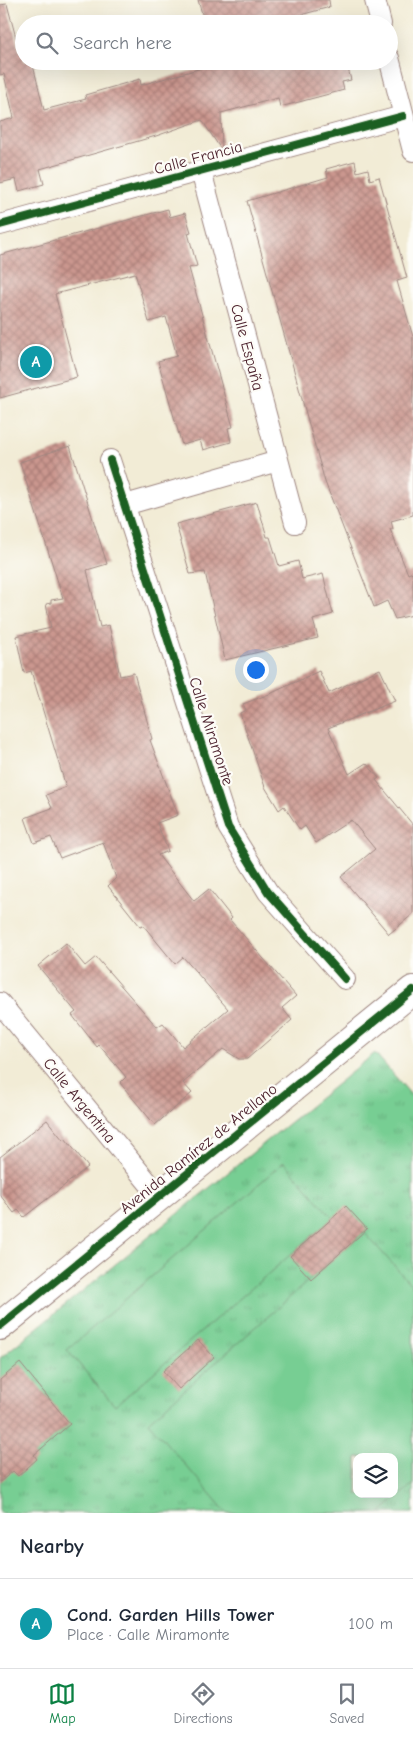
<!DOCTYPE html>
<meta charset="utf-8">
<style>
body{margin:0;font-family:"Comic Neue",sans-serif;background:#f6f6f7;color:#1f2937}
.controls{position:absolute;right:15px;bottom:15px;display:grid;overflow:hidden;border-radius:10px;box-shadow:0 5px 20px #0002}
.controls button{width:45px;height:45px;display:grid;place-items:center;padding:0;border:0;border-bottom:1px solid #e0e1e3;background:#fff;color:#1f2937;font:25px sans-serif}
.you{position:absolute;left:255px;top:669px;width:18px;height:18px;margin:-12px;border:4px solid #fff;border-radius:50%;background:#1a73e8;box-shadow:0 0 0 8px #1a73e833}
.badge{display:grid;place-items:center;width:32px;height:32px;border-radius:50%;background:#0b8043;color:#fff;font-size:16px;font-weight:700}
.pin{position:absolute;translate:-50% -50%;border:2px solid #fff;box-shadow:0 1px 5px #0006}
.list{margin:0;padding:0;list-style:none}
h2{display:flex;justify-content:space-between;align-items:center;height:65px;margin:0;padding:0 20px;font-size:21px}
h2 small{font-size:16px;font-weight:400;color:#747a83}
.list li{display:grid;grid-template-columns:32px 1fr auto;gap:15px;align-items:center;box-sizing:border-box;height:90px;padding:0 20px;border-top:1px solid #e0e1e3}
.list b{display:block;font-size:19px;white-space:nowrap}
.list p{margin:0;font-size:16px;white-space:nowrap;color:#747a83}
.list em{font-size:16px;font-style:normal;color:#747a83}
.icon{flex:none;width:28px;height:28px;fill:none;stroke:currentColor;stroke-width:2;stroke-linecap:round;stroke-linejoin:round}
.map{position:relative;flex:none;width:413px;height:1513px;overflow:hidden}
.search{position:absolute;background:#fff;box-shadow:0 5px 20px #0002;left:15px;right:15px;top:15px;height:55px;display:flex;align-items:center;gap:12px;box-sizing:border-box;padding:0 18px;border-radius:28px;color:#747a83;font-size:19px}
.sheet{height:155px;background:#fff}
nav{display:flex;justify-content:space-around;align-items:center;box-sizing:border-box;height:70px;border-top:1px solid #e0e1e3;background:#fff;font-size:14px;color:#747a83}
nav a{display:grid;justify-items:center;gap:2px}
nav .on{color:#0b8043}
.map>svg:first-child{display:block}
</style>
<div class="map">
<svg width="413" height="1513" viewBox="0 0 413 1513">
<defs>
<pattern id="grass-tufts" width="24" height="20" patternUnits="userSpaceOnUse" patternTransform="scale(1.25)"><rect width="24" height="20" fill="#77ce93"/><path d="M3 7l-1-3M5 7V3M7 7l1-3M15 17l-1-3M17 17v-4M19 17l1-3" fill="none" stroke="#68b07f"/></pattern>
<pattern id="building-cross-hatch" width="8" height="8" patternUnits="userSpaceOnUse" patternTransform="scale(1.25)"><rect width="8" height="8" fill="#cb978f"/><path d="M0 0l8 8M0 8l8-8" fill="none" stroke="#a77b75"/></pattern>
</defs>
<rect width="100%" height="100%" fill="#fdfcf7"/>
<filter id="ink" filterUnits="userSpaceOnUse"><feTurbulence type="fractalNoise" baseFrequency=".02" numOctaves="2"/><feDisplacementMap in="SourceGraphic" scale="10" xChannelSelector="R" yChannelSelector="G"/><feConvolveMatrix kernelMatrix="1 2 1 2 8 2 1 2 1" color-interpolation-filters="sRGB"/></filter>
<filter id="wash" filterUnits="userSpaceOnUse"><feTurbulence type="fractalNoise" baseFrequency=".0096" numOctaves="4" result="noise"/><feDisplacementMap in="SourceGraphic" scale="20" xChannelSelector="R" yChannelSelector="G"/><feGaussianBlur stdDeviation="1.12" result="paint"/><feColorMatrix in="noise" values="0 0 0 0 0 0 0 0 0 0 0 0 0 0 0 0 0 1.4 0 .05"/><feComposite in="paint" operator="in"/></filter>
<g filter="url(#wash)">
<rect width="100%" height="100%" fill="#f2ecd6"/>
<path fill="url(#grass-tufts)" stroke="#60765f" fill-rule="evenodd" d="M 375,1053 L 413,1097 L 413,1513 L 0,1513 L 0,1358 ZM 357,1457 L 394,1457 L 394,1494 L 357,1494 Z"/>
<path fill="#77ce93" stroke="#60765f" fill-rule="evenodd" d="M 284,1162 L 333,1218 L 115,1406 L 67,1350 Z
M 364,1232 L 413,1287 L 413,1484 L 380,1513 L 227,1513 L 148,1422 ZM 357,1457 L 394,1457 L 394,1494 L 357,1494 Z"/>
<g id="blocks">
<path fill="url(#building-cross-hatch)" d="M 198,0 L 329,0 L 330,7 L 267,24 L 205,24 Z
M 7,4 L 20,53 L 24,52 L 24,61 L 32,61 L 44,110 L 86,99 L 85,95 L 140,79 L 141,85 L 227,61 L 346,61 L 351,80 L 342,82 L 344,90 L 280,107 L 278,98 L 221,113 L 222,151 L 202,120 L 156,136 L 40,169 L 44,184 L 19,191 L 16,179 L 0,183 L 0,122 L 14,118 L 4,74 L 0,75 L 0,5 Z
M 355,161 L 357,172 L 368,169 L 370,180 L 379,177 L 407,278 L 397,281 L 413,337 L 413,515 L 391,521 L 393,529 L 390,529 L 408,574 L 413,572 L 413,615 L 395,619 L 387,601 L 374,607 L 325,482 L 247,201 L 328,177 L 326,169 Z
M 168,209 L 170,217 L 185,213 L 191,232 L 188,233 L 197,266 L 189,268 L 233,427 L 228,428 L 231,442 L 203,450 L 200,440 L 182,445 L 158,361 L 177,356 L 166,317 L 149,322 L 135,273 L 55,294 L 77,377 L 0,398 L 0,255 Z
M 70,446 L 107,564 L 87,570 L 100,627 L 109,625 L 120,676 L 134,673 L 152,739 L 150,740 L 178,815 L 157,823 L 168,851 L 158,855 L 194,901 L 209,889 L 232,918 L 230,920 L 296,996 L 282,1008 L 292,1020 L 247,1059 L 239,1059 L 223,1049 L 183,1083 L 192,1093 L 155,1125 L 120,1083 L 126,1077 L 99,1045 L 97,1047 L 72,1015 L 76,1012 L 38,966 L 66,943 L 85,966 L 96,957 L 157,1027 L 163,1023 L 183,1047 L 228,1009 L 183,957 L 175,964 L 143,925 L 140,926 L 108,886 L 116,878 L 103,842 L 60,858 L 51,837 L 34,843 L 25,818 L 52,808 L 46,795 L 66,787 L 31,671 L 24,673 L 16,636 L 51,628 L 46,604 L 51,603 L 51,600 L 63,598 L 20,462 Z
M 257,502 L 267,537 L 270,537 L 279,566 L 298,561 L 302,579 L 323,574 L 333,614 L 313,620 L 318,638 L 225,660 L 205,572 L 190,574 L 176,524 Z
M 380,669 L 395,701 L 328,728 L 349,774 L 366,763 L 379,778 L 376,780 L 413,825 L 413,914 L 389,934 L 341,877 L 375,849 L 351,820 L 316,843 L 305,826 L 300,830 L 284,806 L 279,810 L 265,787 L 240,713 L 246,710 L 243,704 L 272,693 L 319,671 L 329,693 Z
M 47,1120 L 63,1140 L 65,1138 L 88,1167 L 24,1217 L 18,1210 L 14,1213 L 0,1195 L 0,1157 Z
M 346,1206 L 367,1229 L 311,1279 L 290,1256 Z
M 198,1340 L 214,1357 L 179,1389 L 163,1371 Z
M 20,1363 L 70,1424 L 34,1455 L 37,1459 L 18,1476 L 13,1471 L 0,1482 L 0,1380 Z"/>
</g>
</g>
<g filter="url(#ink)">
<use href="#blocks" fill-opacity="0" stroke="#9e8680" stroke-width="1"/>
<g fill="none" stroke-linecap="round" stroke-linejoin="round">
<defs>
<path id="street" d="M 375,0 L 381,24
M 389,58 L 413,151
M 201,171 L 295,523
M 0,225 L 403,116
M 110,460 L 228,827 L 268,892 L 345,979
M 125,505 L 278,461
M 0,1003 L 160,1197"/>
<path id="secondary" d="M 0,1326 L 413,990"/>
</defs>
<use href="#street" stroke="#9e8680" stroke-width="22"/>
<use href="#secondary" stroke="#9e8680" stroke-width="30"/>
<use href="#street" stroke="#fff" stroke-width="20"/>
<use href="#secondary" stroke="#fff" stroke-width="28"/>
<defs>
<path id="cycleway" d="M 0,225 L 403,116
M 110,460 L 228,827 L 268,892 L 345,979
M 0,1326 L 413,990"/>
</defs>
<use href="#cycleway" stroke="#fdfcf7" stroke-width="11"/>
<use href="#cycleway" stroke="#1b5e20" stroke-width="8"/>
</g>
</g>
<g text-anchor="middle" stroke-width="4.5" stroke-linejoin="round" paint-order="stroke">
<g font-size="16" fill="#4a1f2b" stroke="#fdfcf7">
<text transform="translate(198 157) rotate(-15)" y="6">Calle Francia</text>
<text transform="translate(248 347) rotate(75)" y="6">Calle España</text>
<text transform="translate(212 731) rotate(72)" y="6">Calle Miramonte</text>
<text transform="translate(80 1100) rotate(51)" y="6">Calle Argentina</text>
<text transform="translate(198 1148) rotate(-39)" y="6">Avenida Ramírez de Arellano</text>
</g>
</g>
</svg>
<div class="controls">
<button><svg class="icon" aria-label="layers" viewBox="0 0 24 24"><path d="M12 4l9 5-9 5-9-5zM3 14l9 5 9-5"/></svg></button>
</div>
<div class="you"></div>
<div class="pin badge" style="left:36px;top:362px;background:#0f9aa8">A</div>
<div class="search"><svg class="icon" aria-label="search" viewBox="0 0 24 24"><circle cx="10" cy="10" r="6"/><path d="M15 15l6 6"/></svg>Search here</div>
</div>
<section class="sheet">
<h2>Nearby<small></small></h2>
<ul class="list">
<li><span class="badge" style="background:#0f9aa8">A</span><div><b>Cond. Garden Hills Tower</b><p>Place · Calle Miramonte</p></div><em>100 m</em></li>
</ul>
</section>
<nav>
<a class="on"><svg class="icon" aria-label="map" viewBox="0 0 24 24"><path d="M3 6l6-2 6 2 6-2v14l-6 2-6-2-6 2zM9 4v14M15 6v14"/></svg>Map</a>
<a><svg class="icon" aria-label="directions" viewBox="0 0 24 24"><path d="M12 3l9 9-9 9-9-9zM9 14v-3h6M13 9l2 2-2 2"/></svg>Directions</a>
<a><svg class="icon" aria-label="saved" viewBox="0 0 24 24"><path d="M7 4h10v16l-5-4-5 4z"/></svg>Saved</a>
</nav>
